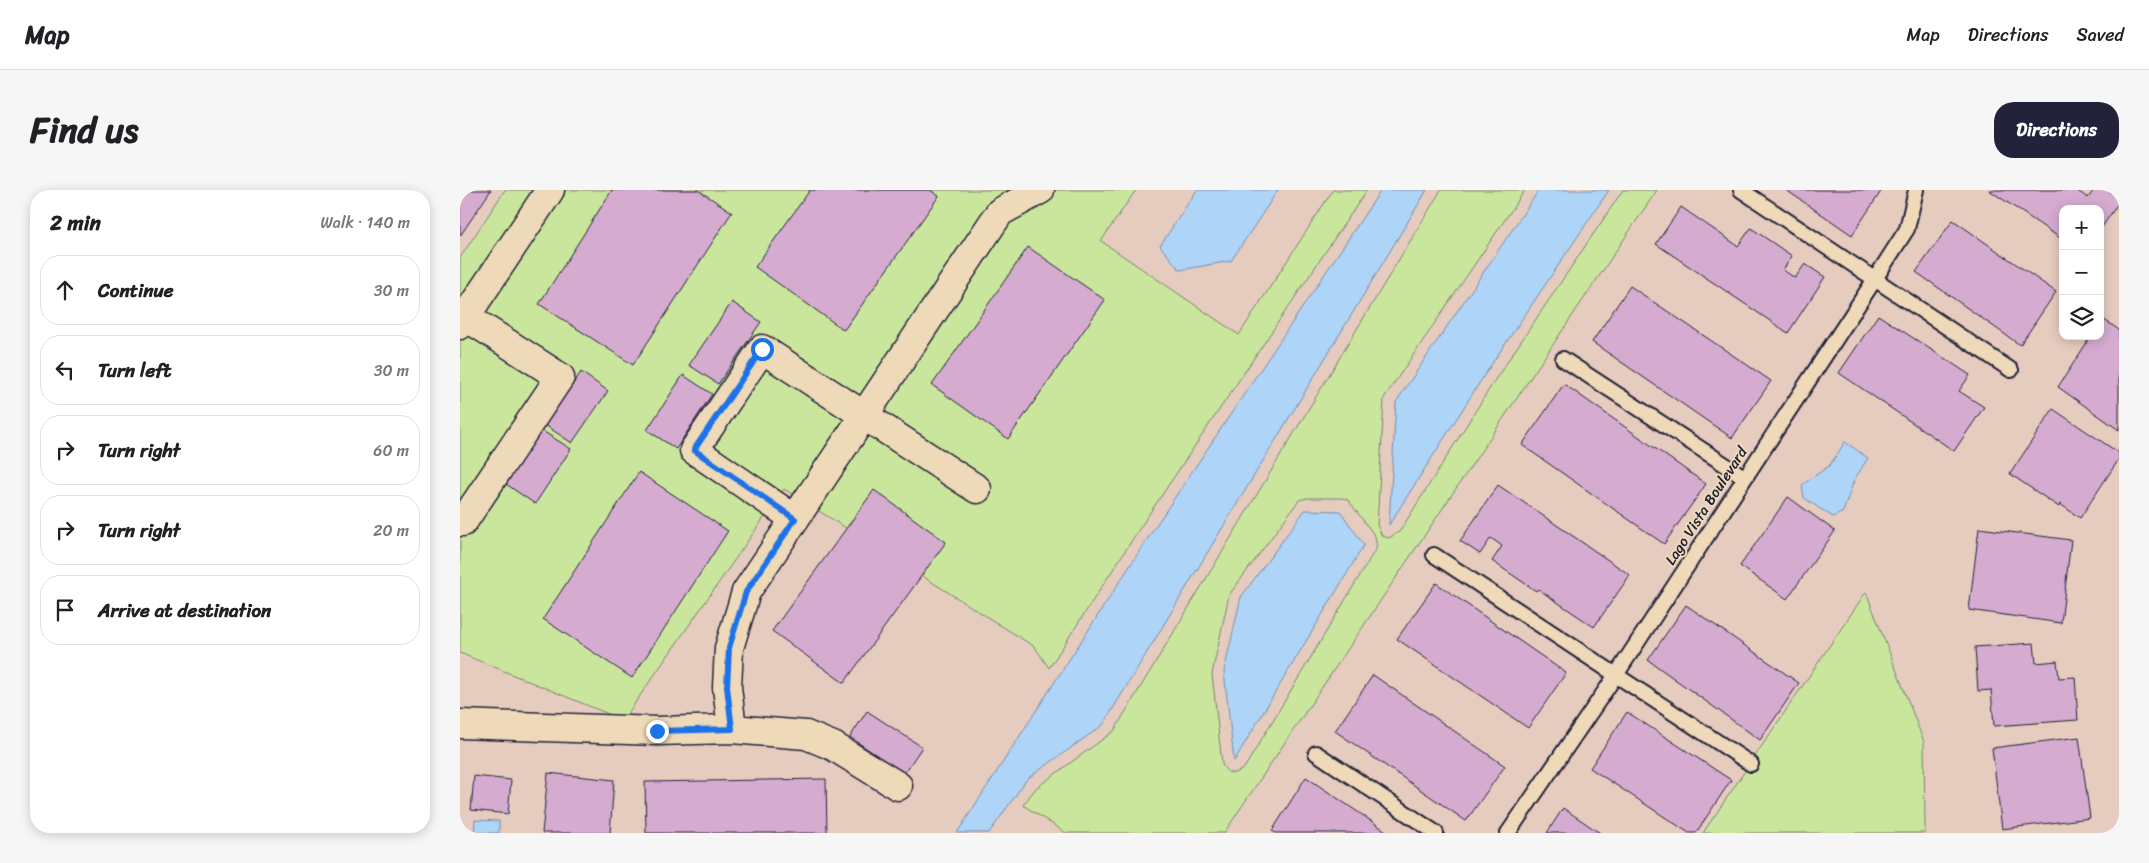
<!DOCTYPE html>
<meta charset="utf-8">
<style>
body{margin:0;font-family:Sriracha,sans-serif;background:#f6f6f6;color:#202124}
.controls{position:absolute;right:15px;top:15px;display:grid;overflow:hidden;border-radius:10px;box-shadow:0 2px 12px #0003}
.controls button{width:45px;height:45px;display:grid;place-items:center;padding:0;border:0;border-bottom:1px solid #e0e0e0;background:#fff;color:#202124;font:25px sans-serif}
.stop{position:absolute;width:15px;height:15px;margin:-11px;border:4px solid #1a73e8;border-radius:50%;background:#fff}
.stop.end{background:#1a73e8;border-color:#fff;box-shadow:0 1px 5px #0008}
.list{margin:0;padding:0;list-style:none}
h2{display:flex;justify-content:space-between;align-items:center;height:65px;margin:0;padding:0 20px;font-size:21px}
h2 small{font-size:16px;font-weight:400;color:#757577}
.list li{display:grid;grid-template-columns:32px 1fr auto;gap:15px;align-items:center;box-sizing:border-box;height:70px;margin:0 10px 10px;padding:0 10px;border:1px solid #e0e0e0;border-radius:20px}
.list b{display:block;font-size:19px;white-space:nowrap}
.list em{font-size:16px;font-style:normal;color:#757577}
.icon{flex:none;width:28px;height:28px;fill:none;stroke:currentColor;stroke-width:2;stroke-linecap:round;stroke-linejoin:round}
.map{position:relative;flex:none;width:1659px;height:643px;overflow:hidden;border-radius:20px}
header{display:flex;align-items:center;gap:30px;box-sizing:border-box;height:70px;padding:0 25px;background:#fff;border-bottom:1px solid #e0e0e0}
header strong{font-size:24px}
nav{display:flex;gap:28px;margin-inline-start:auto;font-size:18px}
.intro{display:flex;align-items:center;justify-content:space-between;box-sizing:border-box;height:120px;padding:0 30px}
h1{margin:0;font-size:35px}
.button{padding:12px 22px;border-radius:20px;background:#22223b;color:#fff;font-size:18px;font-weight:700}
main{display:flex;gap:30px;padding:0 30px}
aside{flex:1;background:#fff;border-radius:20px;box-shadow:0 2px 12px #0003}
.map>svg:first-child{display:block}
</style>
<header>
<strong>Map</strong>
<nav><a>Map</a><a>Directions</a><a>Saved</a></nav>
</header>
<div class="intro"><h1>Find us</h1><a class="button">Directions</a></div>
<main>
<aside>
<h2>2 min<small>Walk · 140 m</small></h2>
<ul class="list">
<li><svg class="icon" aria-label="ahead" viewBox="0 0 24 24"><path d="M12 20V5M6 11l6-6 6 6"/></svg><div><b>Continue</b></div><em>30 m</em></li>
<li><svg class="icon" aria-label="left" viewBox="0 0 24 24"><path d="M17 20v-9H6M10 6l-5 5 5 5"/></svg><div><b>Turn left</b></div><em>30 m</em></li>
<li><svg class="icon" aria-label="right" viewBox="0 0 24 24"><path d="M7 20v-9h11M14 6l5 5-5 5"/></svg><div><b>Turn right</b></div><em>60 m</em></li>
<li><svg class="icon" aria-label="right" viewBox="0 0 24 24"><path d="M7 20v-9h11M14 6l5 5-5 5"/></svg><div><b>Turn right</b></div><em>20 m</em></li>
<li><svg class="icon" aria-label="arrive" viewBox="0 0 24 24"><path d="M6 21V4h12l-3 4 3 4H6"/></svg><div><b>Arrive at destination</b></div></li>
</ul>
</aside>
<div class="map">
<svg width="1659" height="643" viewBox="0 0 1659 643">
<rect width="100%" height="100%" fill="#e6cbbf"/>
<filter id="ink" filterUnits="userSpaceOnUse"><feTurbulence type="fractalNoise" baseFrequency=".02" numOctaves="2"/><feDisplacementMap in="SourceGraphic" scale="10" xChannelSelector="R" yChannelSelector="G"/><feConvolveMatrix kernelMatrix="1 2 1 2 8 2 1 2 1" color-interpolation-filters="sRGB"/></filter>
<g filter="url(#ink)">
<path fill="#cae69d" stroke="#76846c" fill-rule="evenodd" d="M 45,0 L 676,0 L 641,51 L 779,145 L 873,0 L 907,0 L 687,327 L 589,478 L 575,457 L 324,299 L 163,530 L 0,463 L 0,68 Z
M 981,0 L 1065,0 L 924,208 L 917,335 L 922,346 L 929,348 L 940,341 L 1035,190 L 1163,0 L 1197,0 L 764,643 L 606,643 L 563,615 L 576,598 L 654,541 ZM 847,308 L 882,308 L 888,310 L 915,346 L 917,357 L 785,577 C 776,585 767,586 762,574 L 752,484 L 769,405 L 839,310 Z
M 1406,402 L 1464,552 L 1465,643 L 1243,643 Z"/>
<path fill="#aed4f8" stroke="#768dac" d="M 737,0 L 818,0 L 771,71 L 720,80 L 700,56 Z
M 921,0 L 967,0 L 643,535 L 567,589 L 529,643 L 497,643 L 697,334 Z
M 1079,0 L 1149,0 L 1025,184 L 929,335 L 936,212 Z
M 1385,252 L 1408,268 L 1394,290 L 1383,322 L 1373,327 L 1344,308 L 1342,295 L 1370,275 Z
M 845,320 L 880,321 L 904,355 L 774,571 L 764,481 L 781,407 Z
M 15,630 L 39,631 L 39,643 L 14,643 Z"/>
<path fill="#d5abd0" stroke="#22223b" d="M 0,0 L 31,0 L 0,46 Z
M 152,0 L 238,0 L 272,22 L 173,175 L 79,114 Z
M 350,0 L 470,0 L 479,6 L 384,140 L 295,77 Z
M 1326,0 L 1422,0 L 1392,45 Z
M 1529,0 L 1616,0 L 1628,8 L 1634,0 L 1647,0 L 1659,8 L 1659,12 L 1640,40 L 1640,19 L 1603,19 L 1603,50 Z
M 1221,17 L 1278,56 L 1291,38 L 1332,66 L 1323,80 L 1335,88 L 1345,74 L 1365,87 L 1328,143 L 1196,54 Z
M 1493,30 L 1596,102 L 1560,155 L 1456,82 Z
M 568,57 L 645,110 L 548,249 L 472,195 Z
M 1170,96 L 1311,191 L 1272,248 L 1132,152 Z
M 272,112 L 301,132 L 258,194 L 229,175 Z
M 1418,125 L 1510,185 L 1499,201 L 1524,217 L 1494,261 L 1379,183 Z
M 1643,129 L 1659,140 L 1659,240 L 1598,197 L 1631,146 L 1640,146 L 1640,133 Z
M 121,182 L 148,201 L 112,253 L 85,235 Z
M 223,185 L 252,204 L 216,259 L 187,240 Z
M 1104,194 L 1246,294 L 1204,354 L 1062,255 Z
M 1593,219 L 1659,263 L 1659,269 L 1620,328 L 1600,314 L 1599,317 L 1550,284 Z
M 81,240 L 111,259 L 75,314 L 46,294 Z
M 179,282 L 268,341 L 172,488 L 83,429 Z
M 1038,295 L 1170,385 L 1134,437 L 1078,399 L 1076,401 L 1032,371 L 1042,356 L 1031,348 L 1020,364 L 1000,351 Z
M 414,300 L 486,352 L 384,493 L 312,441 Z
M 1328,307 L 1375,341 L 1327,409 L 1280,376 Z
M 1519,338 L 1611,350 L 1601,433 L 1509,420 Z
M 976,393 L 1106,483 L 1068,538 L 937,449 Z
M 1226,415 L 1339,493 L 1300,550 L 1188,470 Z
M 1574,453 L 1576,473 L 1597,471 L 1599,488 L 1615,487 L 1618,530 L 1534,536 L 1531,500 L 1518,501 L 1515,457 Z
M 913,485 L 1045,576 L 1006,631 L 875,541 Z
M 407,521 L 462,557 L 444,584 L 390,547 Z
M 1167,522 L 1271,590 L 1236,643 L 1229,643 L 1130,578 Z
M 1619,547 L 1630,628 L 1542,639 L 1532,558 Z
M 88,583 L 154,590 L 150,643 L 82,643 Z
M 14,586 L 51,590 L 48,624 L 11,620 Z
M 846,587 L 929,643 L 816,643 L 812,641 Z
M 366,589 L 367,643 L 186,643 L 185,592 Z
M 1103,618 L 1140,643 L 1087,643 Z"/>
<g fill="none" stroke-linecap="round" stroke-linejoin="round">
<defs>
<path id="service" d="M 1281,0 L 1551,180
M 1103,169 L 1284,287
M 974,365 L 1291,574
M 856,563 L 976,643
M 1048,643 L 1156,485 L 1415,89 L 1447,39 L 1456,0"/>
<path id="minor" d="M 0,123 L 100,187 L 3,332 L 0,332
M 0,135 L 90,0
M 335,329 L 234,260 L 302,159 L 517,299
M 0,534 L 197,541 L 272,539 L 267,497 L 269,458 L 286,402 L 540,22 L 580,0
M 272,539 L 346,545 L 373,556 L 438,596"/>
</defs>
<use href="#service" stroke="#22223b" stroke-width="18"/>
<use href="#minor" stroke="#22223b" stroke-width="31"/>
<use href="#service" stroke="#eed9b8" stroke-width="14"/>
<use href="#minor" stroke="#eed9b8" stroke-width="28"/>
</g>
</g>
<g fill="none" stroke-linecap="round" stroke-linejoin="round" filter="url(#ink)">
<path stroke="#1a73e8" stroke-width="6" d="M 197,541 L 272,539 L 267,497 L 269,458 L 286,402 L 335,329 L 234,260 L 302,159"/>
</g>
<g text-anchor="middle" stroke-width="4" stroke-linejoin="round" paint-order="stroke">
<g font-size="15" fill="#22223b" stroke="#eed9b8">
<text transform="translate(1246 316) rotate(-57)" y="5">Lago Vista Boulevard</text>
</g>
</g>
</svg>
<div class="controls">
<button>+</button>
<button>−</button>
<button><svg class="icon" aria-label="layers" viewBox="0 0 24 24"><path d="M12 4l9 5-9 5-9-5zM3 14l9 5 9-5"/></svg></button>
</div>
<div class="stop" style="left:302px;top:159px"></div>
<div class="stop end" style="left:197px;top:541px"></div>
</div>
</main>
